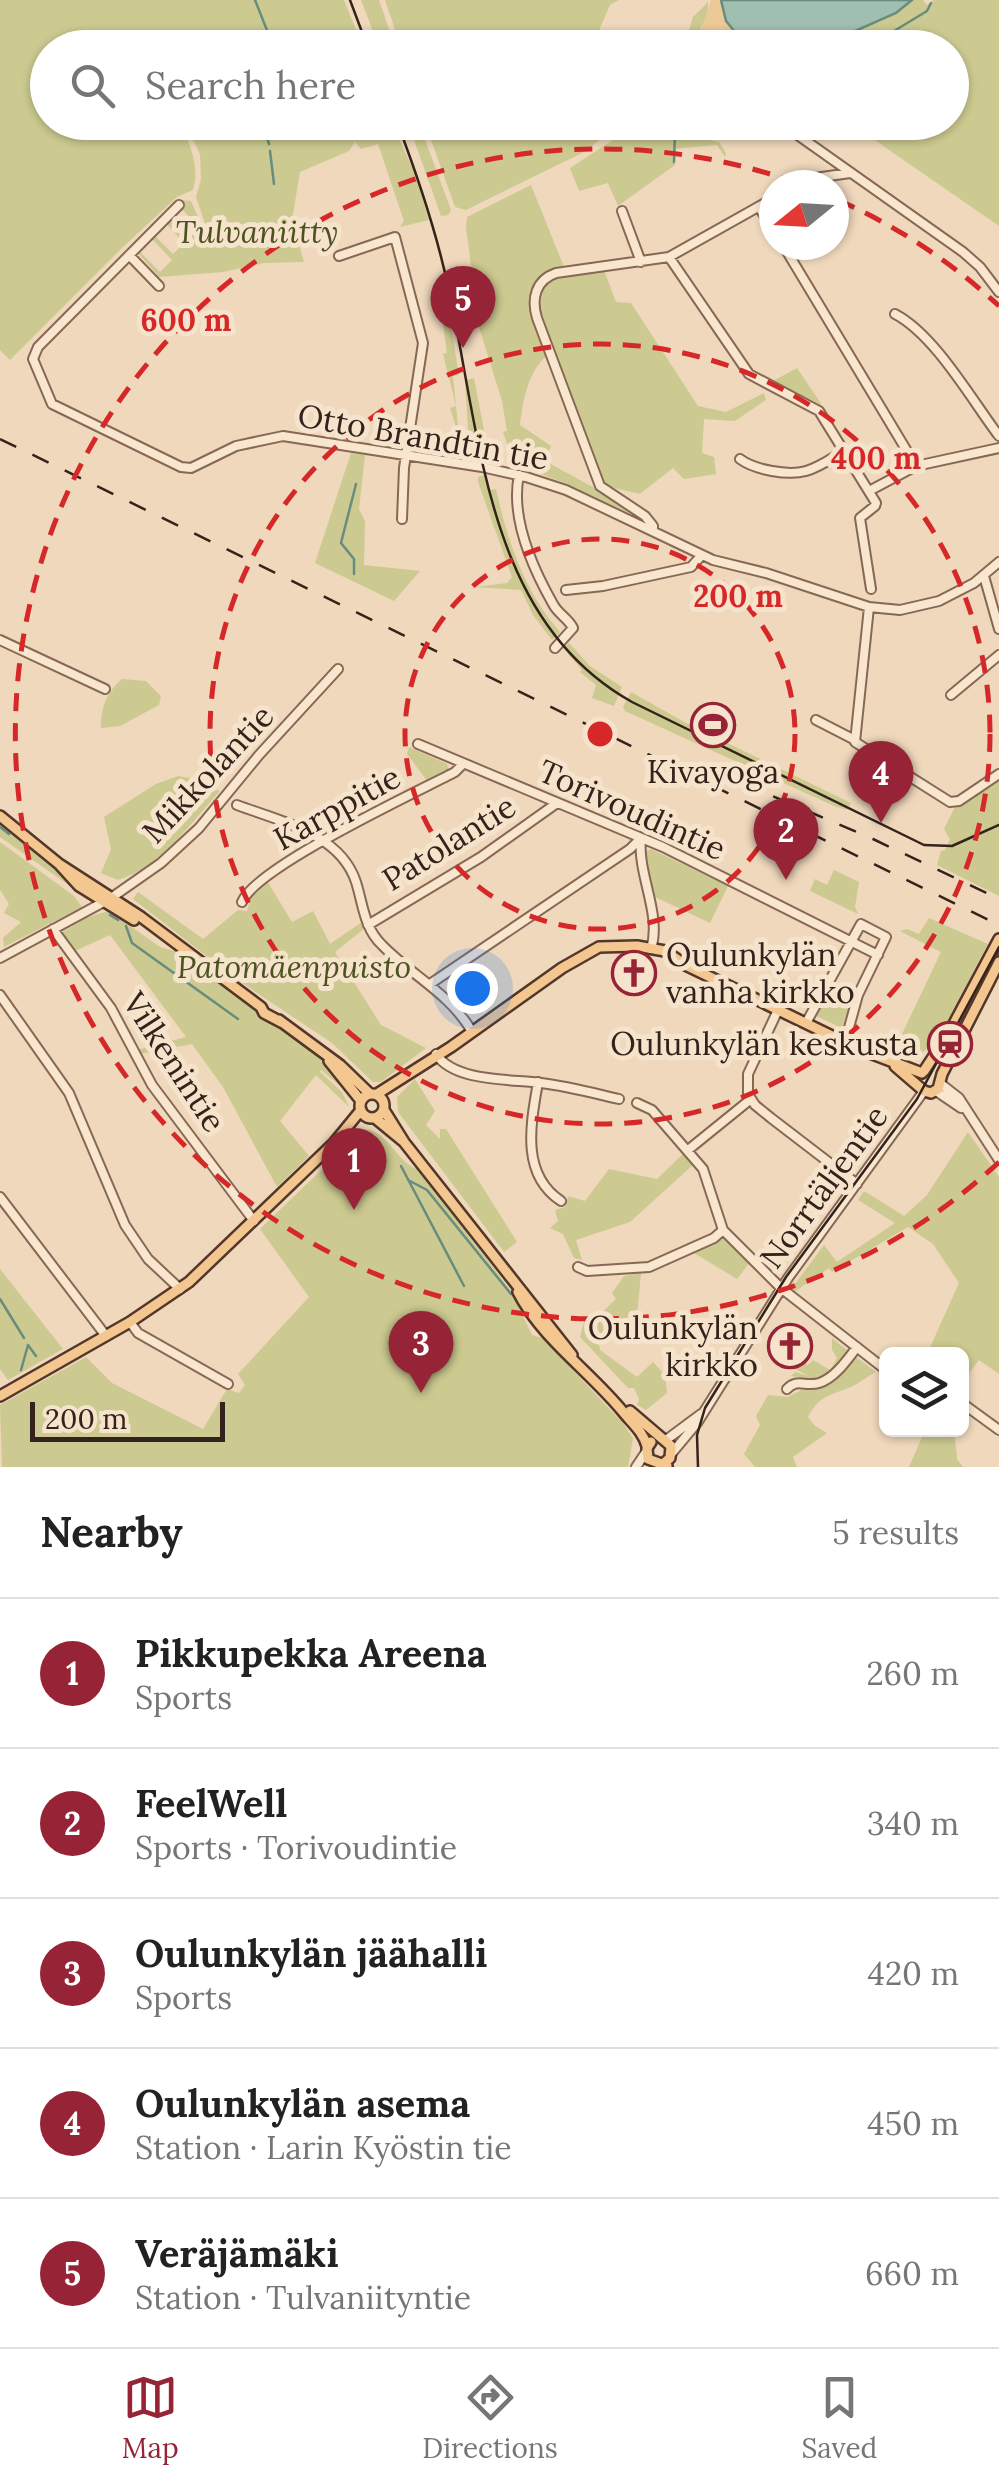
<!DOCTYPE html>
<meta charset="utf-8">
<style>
body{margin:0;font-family:Lora,serif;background:#f2f2f2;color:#222}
.controls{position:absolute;right:30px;bottom:30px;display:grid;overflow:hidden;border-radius:15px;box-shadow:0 2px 8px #0004}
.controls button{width:90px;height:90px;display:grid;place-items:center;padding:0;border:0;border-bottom:2px solid #e0e0e0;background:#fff;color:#222;font:50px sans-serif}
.compass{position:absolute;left:759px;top:170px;width:90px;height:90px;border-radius:50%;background:#fff;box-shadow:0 2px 8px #0004;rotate:252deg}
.scale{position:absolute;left:30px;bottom:25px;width:195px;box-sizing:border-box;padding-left:10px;border:5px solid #35231b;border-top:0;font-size:28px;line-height:35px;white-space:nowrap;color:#35231b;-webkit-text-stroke:8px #f6e3cc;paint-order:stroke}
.you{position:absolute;left:472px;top:988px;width:35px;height:35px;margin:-25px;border:8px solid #fff;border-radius:50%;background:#1a73e8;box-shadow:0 0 0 15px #1a73e833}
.badge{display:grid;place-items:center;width:65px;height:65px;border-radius:50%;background:#972436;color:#fff;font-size:32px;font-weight:700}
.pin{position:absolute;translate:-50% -82px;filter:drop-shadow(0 2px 5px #0008)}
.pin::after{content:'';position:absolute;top:52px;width:35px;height:30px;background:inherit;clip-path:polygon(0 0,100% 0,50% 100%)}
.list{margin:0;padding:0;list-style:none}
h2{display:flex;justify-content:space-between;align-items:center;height:130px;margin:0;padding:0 40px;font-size:42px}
h2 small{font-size:32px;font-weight:400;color:#767676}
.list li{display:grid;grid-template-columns:65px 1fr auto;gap:30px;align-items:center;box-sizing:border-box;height:150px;padding:0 40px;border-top:2px solid #e0e0e0}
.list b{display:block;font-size:38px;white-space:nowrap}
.list p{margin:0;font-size:32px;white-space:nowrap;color:#767676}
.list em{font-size:32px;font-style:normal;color:#767676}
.icon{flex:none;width:55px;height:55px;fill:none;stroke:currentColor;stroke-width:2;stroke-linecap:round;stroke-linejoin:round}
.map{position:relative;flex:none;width:999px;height:1467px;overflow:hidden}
.search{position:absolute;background:#fff;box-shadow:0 2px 8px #0004;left:30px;right:30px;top:30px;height:110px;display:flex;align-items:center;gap:25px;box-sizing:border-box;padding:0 35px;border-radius:55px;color:#767676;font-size:38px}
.sheet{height:880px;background:#fff}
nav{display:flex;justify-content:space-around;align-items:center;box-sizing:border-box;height:140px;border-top:2px solid #e0e0e0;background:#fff;font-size:28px;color:#767676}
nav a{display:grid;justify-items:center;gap:5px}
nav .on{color:#972436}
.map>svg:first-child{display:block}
</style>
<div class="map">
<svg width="999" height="1467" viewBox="0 0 999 1467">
<rect width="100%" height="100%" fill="#efd8bc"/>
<path fill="#ccca90" d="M 0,0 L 344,0 L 363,47 L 48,48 L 48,122 L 186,123 L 182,125 C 190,147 200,166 193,190 L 177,197 L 124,246 L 10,360 L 0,350 Z
M 361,0 L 379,0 L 395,47 L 379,47 Z
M 385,0 L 619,0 L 610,5 L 597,35 L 622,47 L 401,47 Z
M 912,0 L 923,0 L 927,5 L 934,0 L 999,0 L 999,226 L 850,123 L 952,122 L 952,48 L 839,48 L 855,31 L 896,13 Z
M 708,2 C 710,17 697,35 689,47 L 638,48 L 677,30 L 687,37 L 693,17 Z
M 679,122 L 751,123 L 716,138 L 679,127 Z
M 186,123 L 392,123 L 416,176 L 429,220 L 400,227 L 404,221 L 378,144 L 361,149 L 355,142 L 349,151 L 300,172 L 292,220 L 304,262 L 264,263 L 223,272 L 159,277 L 139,254 L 140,252 L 160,272 L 172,260 L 151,238 L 154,235 L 173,254 L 184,243 L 166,223 L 169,220 L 184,235 L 196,224 L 183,210 L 178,212 L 184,206 L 179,200 L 191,201 L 204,231 L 207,229 L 196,197 L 201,179 L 200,155 Z
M 408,123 L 415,123 L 424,137 L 451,210 L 448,215 L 441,216 Z
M 425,123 L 425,122 L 619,123 L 586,151 L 466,210 L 455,207 Z
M 632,123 C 662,122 689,136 719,142 L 726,153 L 725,157 L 717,145 L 674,149 L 675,165 L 618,206 L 608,183 L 579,191 L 570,168 L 613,140 Z
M 531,185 L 564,267 C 509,276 537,319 549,354 C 528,370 523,400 520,425 L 551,446 L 545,461 L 600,491 L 633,515 L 568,484 L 515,465 L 503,432 L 507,431 L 502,401 L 479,327 L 466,227 L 467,217 Z
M 604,270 L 616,302 L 631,303 L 698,406 L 726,412 L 764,393 L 766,400 L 735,421 L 704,419 L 702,453 L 714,457 L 716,474 L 684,479 L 673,468 L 640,494 L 606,486 L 600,475 L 538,306 C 543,271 574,275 604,270 Z
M 446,297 L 459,375 L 453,376 L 461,456 L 451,454 L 455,423 L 450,408 L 456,406 L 443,354 L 447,353 L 439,298 Z
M 797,368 L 822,405 L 773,381 Z
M 474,378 L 488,451 L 481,452 L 483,460 L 470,458 L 465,383 L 466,380 Z
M 351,453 L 365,455 L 359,509 L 365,521 L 364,565 L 420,571 L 394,601 L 315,563 Z
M 484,475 L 489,490 L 496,489 C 507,540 525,593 560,632 L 552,640 L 533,615 L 521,590 L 475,587 L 507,583 L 512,577 L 478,482 L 478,477 Z
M 569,643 L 590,666 L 622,687 L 614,706 L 592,698 L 596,685 L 580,672 L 582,670 L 563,648 Z
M 122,679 L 146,681 L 161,696 L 159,705 L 120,726 L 101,728 C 100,710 107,691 122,679 Z
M 631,692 L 686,723 L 851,803 L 847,810 L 834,806 L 625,711 L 623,707 Z
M 409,747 L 447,764 L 449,771 L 428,782 L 407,754 Z
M 178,776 L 195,779 L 220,791 C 192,822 159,868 118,880 L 101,873 L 111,849 L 104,817 L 156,784 Z
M 999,779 L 999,896 L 937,865 L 941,851 L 945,850 L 950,839 L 944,829 L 955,807 Z
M 0,821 L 85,893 L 83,895 L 0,837 Z
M 0,842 L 74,896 L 82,907 L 4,947 L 3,938 L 21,922 L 4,913 L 9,904 L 0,890 Z
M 651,849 L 728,886 L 710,923 L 653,896 L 645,852 Z
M 834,870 L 859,882 L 855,907 L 858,914 L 810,891 L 815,879 L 827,885 Z
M 267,881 L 292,922 L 313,911 L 330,944 L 362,922 L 365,928 L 335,952 L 381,1025 L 426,1048 L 381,1082 L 373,1082 L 332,1043 L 236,979 L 133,899 L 138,892 L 203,939 L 238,910 L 247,911 L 253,889 Z
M 109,911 L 160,947 L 181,953 L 307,1047 L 351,1090 L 345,1090 L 321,1070 L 320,1072 L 342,1092 L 349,1107 L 316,1075 L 280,1121 L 309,1156 L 277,1187 L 223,1087 L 192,1044 L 140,1054 L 137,1050 L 186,1037 L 110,935 L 75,951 L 61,933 L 88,917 Z
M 929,918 L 988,944 C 973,970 945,1036 923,1052 C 914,1059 903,1057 893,1053 L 941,952 L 900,931 L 907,929 L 919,934 Z
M 833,986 L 853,994 L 842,1028 L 816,1016 Z
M 415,1079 L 435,1111 L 426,1125 L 440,1139 L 440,1129 L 446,1129 L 517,1242 L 504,1252 L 398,1112 L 397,1097 Z
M 364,1129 C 391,1132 395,1162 418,1169 L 511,1291 L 532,1335 L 542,1338 L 623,1423 L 633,1438 L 628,1467 L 2,1467 L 0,1405 L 86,1357 L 112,1383 L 203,1429 L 227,1389 L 239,1393 L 245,1385 L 238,1374 L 309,1297 L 260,1229 Z
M 968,1132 L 999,1177 L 999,1374 L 979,1360 L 962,1383 L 962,1354 L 927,1354 L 959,1283 L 933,1244 L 908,1227 L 832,1272 L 829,1268 L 793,1293 L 792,1288 L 824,1245 L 837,1262 L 895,1223 L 858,1200 L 864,1191 L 904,1216 L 927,1195 Z
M 685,1152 L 695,1163 L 630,1222 L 576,1240 L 582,1260 L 574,1258 L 563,1234 L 550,1228 L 558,1221 L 555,1210 L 565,1207 L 568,1196 L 585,1201 L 609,1169 L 657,1179 Z
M 720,1239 L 729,1241 L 750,1262 L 737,1279 L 694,1253 Z
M 0,1269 L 63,1349 L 8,1380 L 0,1369 Z
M 641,1273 L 637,1317 L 597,1335 L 600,1350 L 637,1377 L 653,1362 L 665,1375 L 667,1393 L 646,1410 L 637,1405 L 639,1399 L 634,1388 L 628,1388 L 580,1337 L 584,1322 L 598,1316 L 616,1299 L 612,1293 L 624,1276 Z
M 832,1338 L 849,1352 C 828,1377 824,1382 791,1376 L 795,1372 L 809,1376 L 795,1369 L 801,1361 L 808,1365 L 813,1360 L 830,1370 L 837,1358 L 832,1350 Z
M 856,1357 L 876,1372 C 866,1377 856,1386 846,1389 C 828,1395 818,1398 808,1417 L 815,1426 L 827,1433 L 793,1457 L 797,1467 L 755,1467 L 744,1454 L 760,1425 L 756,1416 L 768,1395 L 788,1397 L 801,1390 L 824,1388 Z
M 925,1430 L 961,1430 L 955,1438 L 957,1459 L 963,1467 L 909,1467 Z"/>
<path fill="#ecc997" d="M 711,0 L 721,0 L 726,21 L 748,47 L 689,48 L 702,28 Z"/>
<path fill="#a0bfb1" stroke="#688d7e" stroke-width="2.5" d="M 721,0 L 912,0 L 896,13 L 855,31 L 839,47 L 748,48 L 726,21 Z"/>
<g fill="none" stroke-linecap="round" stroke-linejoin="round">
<path stroke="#688d7e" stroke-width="2.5" d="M 255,0 L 274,48
M 866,48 L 927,11 L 931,3
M 262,122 L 269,144
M 299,122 L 342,137
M 704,122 L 706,124
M 676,125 L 677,122
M 270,151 L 274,184
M 674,162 L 675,130
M 354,574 L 354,559 L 341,543 L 356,484
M 0,827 L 9,834
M 110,915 L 118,920
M 126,926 L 132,943 L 238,1019
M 401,1166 L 464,1286
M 408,1180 L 427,1190 L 511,1294
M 0,1299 L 24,1338
M 28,1345 L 36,1356
M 21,1370 L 28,1345"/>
<defs>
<path id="minor" d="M 785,126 L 963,252 L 980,267 L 999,292
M 796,185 L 808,179 L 850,173
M 179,205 L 38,347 L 33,359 L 52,404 L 181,467 L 191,468 L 236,446 L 283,436 L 482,467 L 526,477 L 566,490 L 713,560 L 766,573 L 869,607 L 900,610 L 939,601 L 974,583 L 999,562
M 759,207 L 774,231
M 622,211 L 641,262
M 783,245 L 916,466
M 129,255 L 159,286
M 339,256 L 395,237 L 423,343 L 404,468 L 402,519
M 669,257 L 749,374 L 819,411 L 876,503 L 875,506 L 860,518 L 871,589
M 895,314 C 935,335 971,399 999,436
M 740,459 C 755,470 788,476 806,471 C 820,467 832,458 844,451
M 519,475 C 510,518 532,567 553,604 C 558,614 568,618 573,628 L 555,648
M 869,491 L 916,466 L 999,448
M 653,531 L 653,526 L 645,516 L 600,486 L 537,318 C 531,298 536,280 556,273 L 669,257 L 774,198
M 984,576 L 999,629
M 566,590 L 603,586 L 691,567 L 702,555
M 869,607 L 855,742 L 950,802 L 959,801 L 999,774
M 0,640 L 105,689
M 951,695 L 999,655
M 816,720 L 853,739
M 418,744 L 663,847 L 878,955
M 237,805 C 279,821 340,833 356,882 C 363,904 364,928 382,945 C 411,975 449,993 471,1030
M 641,838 C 637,875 662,913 651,949
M 242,902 C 256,867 415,793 455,772 L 462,765
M 368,925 L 481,857 L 557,803
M 53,929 L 111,1008 L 152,1085 L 254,1221
M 0,958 L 111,898 L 161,863 L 199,828 L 259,755 L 338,669
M 430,984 L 630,849 L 641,838
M 0,995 L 69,1093 L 125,1225 L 148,1259 L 180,1289
M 778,1010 L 748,1074 L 748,1094 L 755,1105 L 771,1118 L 857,1184
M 806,1023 L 861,924 L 886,937 L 858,995 L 845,1042
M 436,1054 C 454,1082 511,1079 541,1083 C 567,1086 593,1093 619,1099
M 538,1082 C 531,1123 520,1174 561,1201
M 941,1084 L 959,1098 L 999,1160
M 936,1091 L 961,1108
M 637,1103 L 652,1110 L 703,1169 L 723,1230 L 781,1288 L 886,1370
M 688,1150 L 751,1099
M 0,1197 L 106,1336
M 578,1267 L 587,1271 L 649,1267 L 714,1238 L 723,1230
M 130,1322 L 138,1333 L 228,1384
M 787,1389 C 797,1378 805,1387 819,1383 C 835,1378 847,1360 857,1347
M 962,1403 L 999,1430
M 666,1440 L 701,1414
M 672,1453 L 697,1423 L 788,1278 L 924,1091
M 636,1467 L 646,1452"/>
<path id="major" d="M 0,816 L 59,864 L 141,917 L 261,1007 L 264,1013 L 281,1022
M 59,864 L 79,886 L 134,920
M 679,962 L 859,1049 L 922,1073
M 279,1020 L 340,1065 L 370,1094
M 329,1061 L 361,1101
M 895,1066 L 924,1091 L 931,1093 L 938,1089 L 942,1074 L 999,962
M 924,1071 L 949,1033 L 999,939
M360 1106a12 12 0 1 1 24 0a12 12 0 1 1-24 0Z
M 377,1094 L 451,1047 L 562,968 L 599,947 L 637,946 L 665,951 L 681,962
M 384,1110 L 404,1142 L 572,1355
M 375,1118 L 403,1141
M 518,1292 C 542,1339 591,1372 624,1413 C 633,1424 643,1432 647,1446
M 0,1396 L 130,1322 L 189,1282 L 334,1143 L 361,1110
M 630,1411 L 671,1446 L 670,1458 L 663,1464
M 651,1442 L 647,1448 L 648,1459 L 667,1466"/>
</defs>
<use href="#minor" stroke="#866855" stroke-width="12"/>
<use href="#major" stroke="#53372a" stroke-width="14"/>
<use href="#minor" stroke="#f9e6cf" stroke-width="8"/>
<use href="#major" stroke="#f4c791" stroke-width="9"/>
<path stroke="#35231b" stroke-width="2.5" d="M 350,0 L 368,48
M 397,122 C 418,177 437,233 449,291 C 481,436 486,621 632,702 L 924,845 L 952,846 L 999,825
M 698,1467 L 697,1435 L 705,1408 L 786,1277 L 917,1099 L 999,947"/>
<path stroke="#35231b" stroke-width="2.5" stroke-dasharray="18 18" stroke-linecap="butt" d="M 0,439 L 999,925
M 707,768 L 873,839 L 999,899"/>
</g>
<g fill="none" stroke="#d62828" stroke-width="5" stroke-dasharray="18 12">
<circle cx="600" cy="734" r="195"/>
<circle cx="600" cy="734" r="390"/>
<path d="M999 1162A585 585 0 1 1 800 184M838 200A585 585 0 0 1 999 306"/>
</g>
<defs>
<symbol id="stadium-ring" viewBox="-11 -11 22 22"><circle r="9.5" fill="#f6e3cc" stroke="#972436" stroke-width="1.5"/><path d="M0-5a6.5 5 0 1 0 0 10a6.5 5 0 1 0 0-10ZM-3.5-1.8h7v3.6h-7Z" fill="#972436"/></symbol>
<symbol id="church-ring" viewBox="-11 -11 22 22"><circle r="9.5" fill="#f6e3cc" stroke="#972436" stroke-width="1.5"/><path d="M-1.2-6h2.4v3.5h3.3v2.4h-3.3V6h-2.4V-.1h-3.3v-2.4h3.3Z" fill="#972436"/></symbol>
<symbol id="station-ring" viewBox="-11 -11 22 22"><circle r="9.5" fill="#f6e3cc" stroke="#972436" stroke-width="1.5"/><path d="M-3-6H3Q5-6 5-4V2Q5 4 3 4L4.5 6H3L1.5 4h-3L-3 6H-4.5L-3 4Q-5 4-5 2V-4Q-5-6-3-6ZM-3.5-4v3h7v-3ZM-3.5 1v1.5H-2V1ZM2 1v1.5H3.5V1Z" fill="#972436"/></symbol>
</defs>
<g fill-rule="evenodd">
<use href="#stadium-ring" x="688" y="700" width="50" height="50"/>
<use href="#church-ring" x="609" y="948" width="50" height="50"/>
<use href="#station-ring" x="925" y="1019" width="50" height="50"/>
<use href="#church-ring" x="765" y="1321" width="50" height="50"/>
</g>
<g text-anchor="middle" stroke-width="10" stroke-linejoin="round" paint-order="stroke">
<g font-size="32" font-style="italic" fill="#4d5221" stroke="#f6e3cc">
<text x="257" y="243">Tulvaniitty</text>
<text x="294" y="978">Patomäenpuisto</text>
</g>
<g font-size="32" fill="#35231b" stroke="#f6e3cc">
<text transform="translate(423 437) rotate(10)" y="11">Otto Brandtin tie</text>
<text transform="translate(208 774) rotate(-47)" y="11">Mikkolantie</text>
<text transform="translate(337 808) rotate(-29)" y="11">Karppitie</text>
<text transform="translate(632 810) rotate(24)" y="11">Torivoudintie</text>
<text transform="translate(449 843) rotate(-32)" y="11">Patolantie</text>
<text transform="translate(174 1062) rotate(57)" y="11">Vilkenintie</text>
<text transform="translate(824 1187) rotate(-54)" y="11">Norrtäljentie</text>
</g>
<g font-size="32" fill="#35231b" stroke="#f6e3cc" text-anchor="end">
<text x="713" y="783" text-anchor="middle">Kivayoga</text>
<text x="666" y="966" text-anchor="start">Oulunkylän<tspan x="666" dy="37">vanha kirkko</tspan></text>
<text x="918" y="1055">Oulunkylän keskusta</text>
<text x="758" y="1339">Oulunkylän<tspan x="758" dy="37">kirkko</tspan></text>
</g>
</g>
<circle cx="600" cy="734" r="15" fill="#d62828" stroke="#f6e3cc" stroke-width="5"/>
<g font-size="30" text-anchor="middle" font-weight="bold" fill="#d62828" stroke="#f6e3cc" stroke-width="10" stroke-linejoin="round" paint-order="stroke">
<text x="186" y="331">600 m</text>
<text x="876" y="469">400 m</text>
<text x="738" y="607">200 m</text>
</g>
</svg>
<div class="controls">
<button><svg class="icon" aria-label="layers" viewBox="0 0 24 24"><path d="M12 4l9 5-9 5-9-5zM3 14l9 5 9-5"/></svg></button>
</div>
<svg class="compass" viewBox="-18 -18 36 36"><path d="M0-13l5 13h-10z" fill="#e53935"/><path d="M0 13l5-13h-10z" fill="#767676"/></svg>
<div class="scale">200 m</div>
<div class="you"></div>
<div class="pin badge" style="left:354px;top:1210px">1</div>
<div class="pin badge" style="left:786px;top:880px">2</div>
<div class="pin badge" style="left:421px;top:1393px">3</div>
<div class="pin badge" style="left:881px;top:823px">4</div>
<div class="pin badge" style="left:463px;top:348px">5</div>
<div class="search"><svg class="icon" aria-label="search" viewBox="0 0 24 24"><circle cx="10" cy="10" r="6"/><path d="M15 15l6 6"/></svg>Search here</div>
</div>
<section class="sheet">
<h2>Nearby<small>5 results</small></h2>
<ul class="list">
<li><span class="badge">1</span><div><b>Pikkupekka Areena</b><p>Sports</p></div><em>260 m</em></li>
<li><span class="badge">2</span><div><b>FeelWell</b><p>Sports · Torivoudintie</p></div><em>340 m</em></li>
<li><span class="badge">3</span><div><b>Oulunkylän jäähalli</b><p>Sports</p></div><em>420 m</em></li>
<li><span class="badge">4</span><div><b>Oulunkylän asema</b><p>Station · Larin Kyöstin tie</p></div><em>450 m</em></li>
<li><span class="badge">5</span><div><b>Veräjämäki</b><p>Station · Tulvaniityntie</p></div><em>660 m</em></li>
</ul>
</section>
<nav>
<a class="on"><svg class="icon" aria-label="map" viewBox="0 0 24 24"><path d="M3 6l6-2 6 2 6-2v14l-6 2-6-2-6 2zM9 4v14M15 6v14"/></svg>Map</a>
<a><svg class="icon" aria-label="directions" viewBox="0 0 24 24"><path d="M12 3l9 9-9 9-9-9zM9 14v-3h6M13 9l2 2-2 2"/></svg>Directions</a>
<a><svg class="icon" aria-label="saved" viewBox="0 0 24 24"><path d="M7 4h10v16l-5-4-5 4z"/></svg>Saved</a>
</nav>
